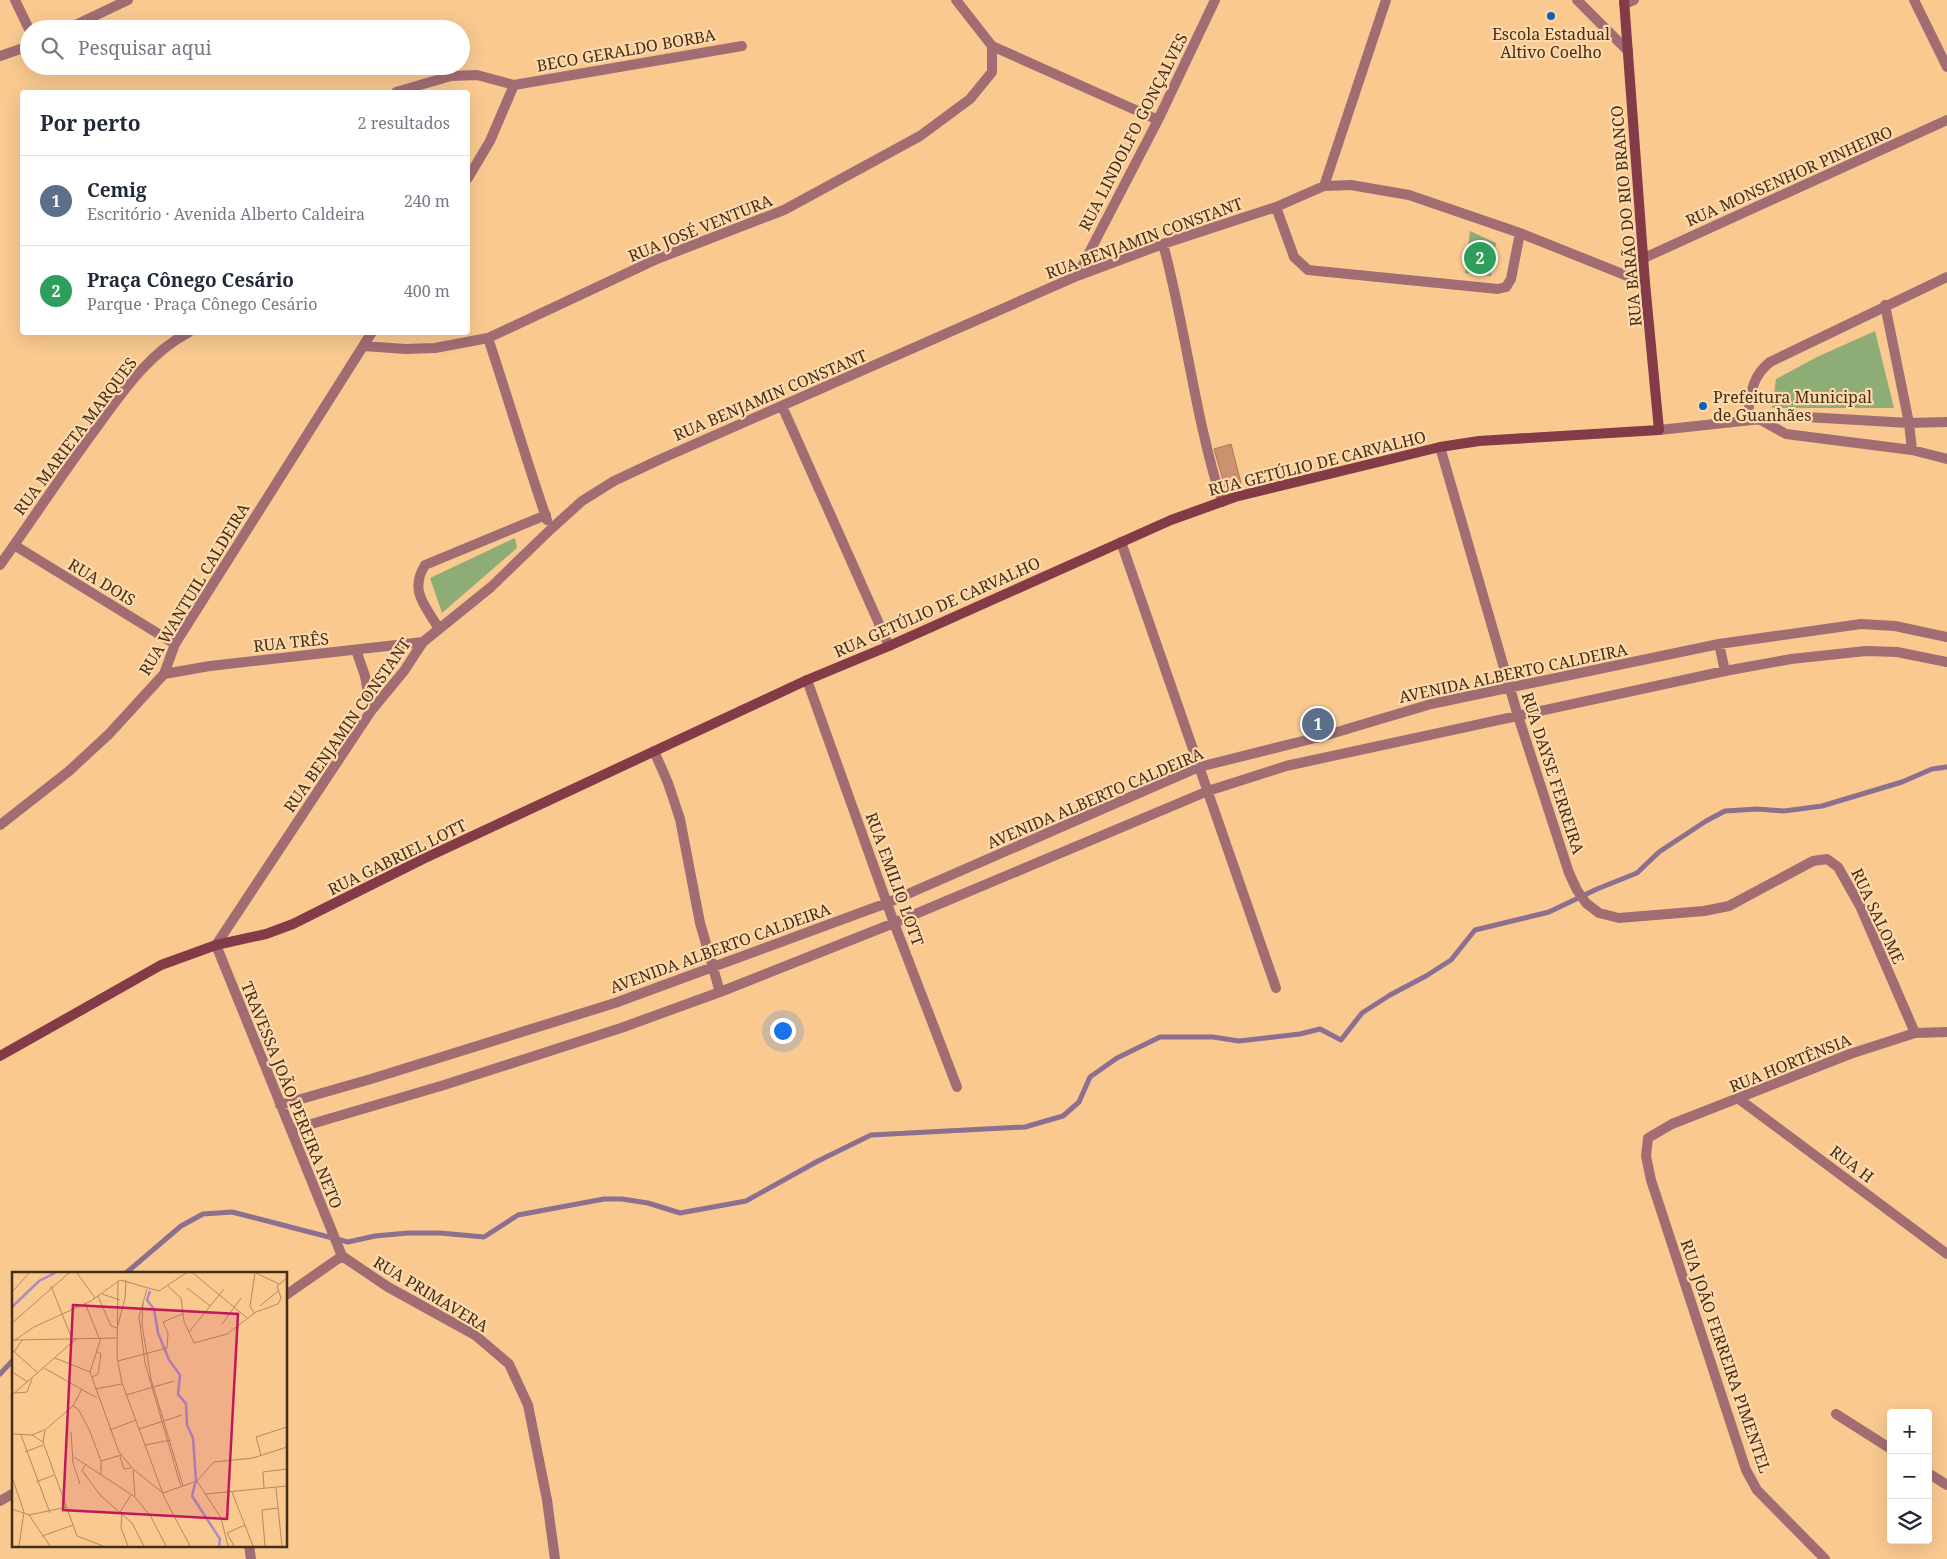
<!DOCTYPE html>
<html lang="pt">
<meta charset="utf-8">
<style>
body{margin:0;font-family:"Noto Serif",serif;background:#f2f2f3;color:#1f2937}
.controls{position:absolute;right:15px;bottom:15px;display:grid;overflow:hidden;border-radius:5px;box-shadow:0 5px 20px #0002}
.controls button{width:45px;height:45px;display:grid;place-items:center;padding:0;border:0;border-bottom:1px solid #e0e1e3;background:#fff;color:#1f2937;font:25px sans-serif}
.you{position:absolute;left:782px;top:1030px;width:18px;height:18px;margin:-12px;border:4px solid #fff;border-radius:50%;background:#1a73e8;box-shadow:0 0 0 8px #1a73e833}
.badge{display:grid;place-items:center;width:32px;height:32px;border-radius:50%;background:#0764b1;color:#fff;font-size:16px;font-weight:700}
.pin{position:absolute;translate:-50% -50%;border:2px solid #fff;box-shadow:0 1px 5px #0006}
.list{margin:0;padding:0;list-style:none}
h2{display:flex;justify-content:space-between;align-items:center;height:65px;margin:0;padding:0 20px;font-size:21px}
h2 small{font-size:16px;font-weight:400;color:#747a83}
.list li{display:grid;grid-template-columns:32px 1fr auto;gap:15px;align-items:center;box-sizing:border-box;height:90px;padding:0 20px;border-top:1px solid #e0e1e3}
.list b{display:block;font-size:19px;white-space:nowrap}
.list p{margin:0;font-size:16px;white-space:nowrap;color:#747a83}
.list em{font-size:16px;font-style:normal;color:#747a83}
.icon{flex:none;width:28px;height:28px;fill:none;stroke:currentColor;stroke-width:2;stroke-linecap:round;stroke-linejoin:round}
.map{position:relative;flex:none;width:1947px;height:1559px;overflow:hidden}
.search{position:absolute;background:#fff;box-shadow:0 5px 20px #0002;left:20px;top:20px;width:450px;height:55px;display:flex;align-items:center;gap:12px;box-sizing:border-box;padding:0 18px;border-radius:28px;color:#747a83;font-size:19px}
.panel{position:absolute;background:#fff;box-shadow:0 5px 20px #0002;left:20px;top:90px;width:450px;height:245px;border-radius:5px}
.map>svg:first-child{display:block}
</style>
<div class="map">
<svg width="1947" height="1559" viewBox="0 0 1947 1559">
<rect width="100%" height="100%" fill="#f9c990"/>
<path fill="#8eac76" d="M 1470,231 L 1496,243 L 1491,276 L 1465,273 Z
M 1875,331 L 1894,408 L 1772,408 L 1776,379 L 1817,357 Z
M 515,538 L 517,548 L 442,613 L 430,578 Z"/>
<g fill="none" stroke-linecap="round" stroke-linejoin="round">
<path stroke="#8d6f8f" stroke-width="5" d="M 126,1273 L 181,1226 L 203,1214 L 232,1212 L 348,1242 L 375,1236 L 408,1233 L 440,1233 L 484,1237 L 518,1215 L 604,1199 L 622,1199 L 648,1203 L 680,1213 L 746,1201 L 818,1161 L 871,1135 L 1025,1127 L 1063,1116 L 1079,1102 L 1090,1077 L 1117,1058 L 1160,1037 L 1213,1037 L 1239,1041 L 1300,1034 L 1320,1029 L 1341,1040 L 1362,1013 L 1390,995 L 1426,976 L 1451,960 L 1475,930 L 1549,912 L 1597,889 L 1637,873 L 1659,852 L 1706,821 L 1725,811 L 1757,809 L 1784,811 L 1822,806 L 1902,782 L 1932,769 L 1947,767
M 0,1374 L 14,1359"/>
</g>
<path fill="#cc916e" stroke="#b37752" d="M 1231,444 L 1241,483 L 1225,487 L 1214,449 Z"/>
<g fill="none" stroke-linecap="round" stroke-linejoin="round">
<path stroke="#a16d73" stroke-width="10" d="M 15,0 L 29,29
M 956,0 L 992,46 L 1158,120
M 1577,0 L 1628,51
M 1914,0 L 1947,67
M 1624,4 L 1634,0
M 67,29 L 128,0
M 0,56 L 29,46
M 396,92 L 451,76 L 477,75 L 514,85 L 742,46
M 468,178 L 490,141 L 514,85
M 1324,186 L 1386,0
M 1276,207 L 1294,257 L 1308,270 L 1498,289 L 1506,287 L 1511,279 L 1520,233
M 1163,244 C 1186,329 1195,418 1222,502
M 1644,258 L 1947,120
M 1077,276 L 1158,120 L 1215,0
M 1885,305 L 1909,423 L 1912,450
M 488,338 C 508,398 526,459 547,520
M 364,346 L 405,349 L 435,348 L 488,338 L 657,259 L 784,210 L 920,136 L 970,99 L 992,72 L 992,46
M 782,406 L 889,646
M 1759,419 L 1786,434 L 1912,450 L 1947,459
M 1747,420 C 1751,396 1750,378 1770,362 L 1947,277
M 1659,430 L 1789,416 L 1909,423 L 1947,422
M 1440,447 L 1518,716 L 1569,873 L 1577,890 L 1586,903 L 1599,913 L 1619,918 L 1704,911 L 1729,906 L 1813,861 L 1827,859 L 1838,867 L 1860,906 L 1915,1033
M 1121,542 L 1276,988
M 14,545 L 175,644
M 0,565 C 32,520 63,473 97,427 C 123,391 148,354 189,332
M 439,629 C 425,605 409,591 425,565 L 546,515
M 1719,644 L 1725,671
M 356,650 L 365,676 L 371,711
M 164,674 L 210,666 L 423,642
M 807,680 L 894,923 L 957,1087
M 654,751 L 668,783 L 680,819 L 700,923 L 720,992
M 0,825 L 69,771 L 109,734 L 164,674 L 175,644 L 372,332
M 1739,1099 L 1947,1254
M 280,1105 L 371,1079 L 615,1003 L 887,903 L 1199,767 L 1327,735 L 1431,704 L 1719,644 L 1861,624 L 1895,626 L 1947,637
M 291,1130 L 444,1085 L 621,1028 L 720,992 L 894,923 L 1208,791 L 1286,766 L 1725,671 L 1791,659 L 1866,651 L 1897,652 L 1947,662
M 342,1256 L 216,945 L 371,711 L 404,671 L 423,642 L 491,587 L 551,529 L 582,501 L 614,481 L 663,458 L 1077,276 L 1163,244 L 1276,207 L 1324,186 L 1351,185 L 1409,195 L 1520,233 L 1645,283
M 342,1256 L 388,1287 L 475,1335 L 509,1364 L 528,1405 L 547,1500 L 555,1559
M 286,1295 L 342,1256
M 1836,1414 L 1891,1449
M 1928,1473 L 1947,1485
M 0,1501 L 14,1493
M 249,1545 L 251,1559
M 1825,1559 L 1757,1490 L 1746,1470 L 1651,1180 L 1646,1156 L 1648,1138 L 1672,1124 L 1850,1054 L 1915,1033 L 1947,1032"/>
<path stroke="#833b47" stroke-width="10" d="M 0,1056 L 161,965 L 216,945 L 266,934 L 293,924 L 423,859 L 807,680 L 889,646 L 1171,520 L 1235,497 L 1440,447 L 1479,441 L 1659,430 L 1645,283 L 1624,0"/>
</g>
<g fill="#0764b1" stroke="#ffd9ab" stroke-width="2">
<circle cx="1551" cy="16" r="5"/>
<circle cx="1703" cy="406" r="5"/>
</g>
<g text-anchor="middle" stroke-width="4.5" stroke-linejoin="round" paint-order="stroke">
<g font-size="16" fill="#422f17" stroke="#ffd9ab">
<text x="1551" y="40">Escola Estadual<tspan x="1551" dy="18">Altivo Coelho</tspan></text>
<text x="1713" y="403" text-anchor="start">Prefeitura Municipal<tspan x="1713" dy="18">de Guanhães</tspan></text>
</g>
<g font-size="16" fill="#422f17" stroke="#ffd9ab">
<text transform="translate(626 50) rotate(-10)" y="6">BECO GERALDO BORBA</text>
<text transform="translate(1133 132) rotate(-63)" y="6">RUA LINDOLFO GONÇALVES</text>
<text transform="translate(1789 176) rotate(-24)" y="6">RUA MONSENHOR PINHEIRO</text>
<text transform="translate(1626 216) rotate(-95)" y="6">RUA BARÃO DO RIO BRANCO</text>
<text transform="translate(700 228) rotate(-22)" y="6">RUA JOSÉ VENTURA</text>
<text transform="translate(1144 238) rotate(-20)" y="6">RUA BENJAMIN CONSTANT</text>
<text transform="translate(770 395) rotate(-23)" y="6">RUA BENJAMIN CONSTANT</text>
<text transform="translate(75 436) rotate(-53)" y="6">RUA MARIETA MARQUES</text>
<text transform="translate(1317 463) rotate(-14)" y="6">RUA GETÚLIO DE CARVALHO</text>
<text transform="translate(102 582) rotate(31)" y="6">RUA DOIS</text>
<text transform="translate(194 589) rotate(-59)" y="6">RUA WANTUIL CALDEIRA</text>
<text transform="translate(937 607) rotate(-24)" y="6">RUA GETÚLIO DE CARVALHO</text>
<text transform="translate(291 642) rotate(-6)" y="6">RUA TRÊS</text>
<text transform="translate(1513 673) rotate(-12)" y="6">AVENIDA ALBERTO CALDEIRA</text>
<text transform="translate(347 725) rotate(-55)" y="6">RUA BENJAMIN CONSTANT</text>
<text transform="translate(1553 773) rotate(72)" y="6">RUA DAYSE FERREIRA</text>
<text transform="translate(1095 798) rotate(-23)" y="6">AVENIDA ALBERTO CALDEIRA</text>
<text transform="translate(397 857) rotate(-26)" y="6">RUA GABRIEL LOTT</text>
<text transform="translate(895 879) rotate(70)" y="6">RUA EMILIO LOTT</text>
<text transform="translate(1878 916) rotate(65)" y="6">RUA SALOME</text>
<text transform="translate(720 948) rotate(-20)" y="6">AVENIDA ALBERTO CALDEIRA</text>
<text transform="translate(1790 1063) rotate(-22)" y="6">RUA HORTÊNSIA</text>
<text transform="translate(292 1095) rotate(68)" y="6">TRAVESSA JOÃO PEREIRA NETO</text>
<text transform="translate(1852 1164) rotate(37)" y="6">RUA H</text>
<text transform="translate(431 1294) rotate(31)" y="6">RUA PRIMAVERA</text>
<text transform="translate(1726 1356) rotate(71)" y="6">RUA JOÃO FERREIRA PIMENTEL</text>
</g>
</g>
<g transform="translate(12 1272)">
<rect width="275" height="275" fill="#f9c990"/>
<path fill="none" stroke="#ad8bc2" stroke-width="2.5" d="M 138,19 L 135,28 L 142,37 L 146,61 L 157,88 L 168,103 L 166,122 L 174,132 L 175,153 L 181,166 L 184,208 L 180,224 L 208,267 L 207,274M 0,35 L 27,9 L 43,1"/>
<path fill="none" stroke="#b08b60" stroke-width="1" d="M 65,1 L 83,26M 181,1 L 235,46M 244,1 L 267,12M 106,9 L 105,85 L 110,111 L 153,227 L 178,274M 39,14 L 60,67M 156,14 L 169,26 L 172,49 L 182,71 L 215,62 L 244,40 L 266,32 L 269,26 L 265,14 L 275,6M 175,16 L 198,34M 135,17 L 127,45 L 133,91 L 169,215M 0,20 L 17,1M 90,22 L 108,28M 86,24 L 99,54 L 105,56M 73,31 L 87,66M 131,31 L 130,53 L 139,107 L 171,214M 248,34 L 266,19M 242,41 L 238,34 L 243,1M 0,51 L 57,1M 210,52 L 229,26M 106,53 L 113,26 L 114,8M 177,60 L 212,17M 89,66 L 78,100 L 107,180 L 121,197 L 151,221 L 185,209M 3,68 L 105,66M 0,70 L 22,55 L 79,29 L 108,8 L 147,19 L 174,1M 0,78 L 26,101M 2,80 L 11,67M 43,86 L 78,100M 106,89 L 155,76 L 156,61 L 151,50 L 170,42M 32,96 L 85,126M 0,100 L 16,110M 80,105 L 86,102 L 89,82 L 84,79M 83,117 L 110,112M 3,121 L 15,120 L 20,107M 0,123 L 64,67M 114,123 L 162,109M 61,134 L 66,137 L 77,157 L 89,189 L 89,202M 127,157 L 170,143M 98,158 L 124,148M 59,160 L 61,191 L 68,212M 0,162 L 20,163 L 32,158M 9,163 L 38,241M 20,163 L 31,170 L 65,264 L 91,274M 31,170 L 33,158 L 61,134 L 70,117M 133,173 L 159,168M 13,180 L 31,173M 249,183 L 244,165 L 275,155M 108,184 L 112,197 L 119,196M 62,185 L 123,225 L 139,245 L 154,274M 89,189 L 109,183M 74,192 L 70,198 L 74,204 L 89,224 L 120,251 L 132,274M 121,198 L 123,224M 0,205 L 12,240 L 7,274M 185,209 L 202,190 L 241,186 L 275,175M 185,209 L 209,246 L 216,274M 24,210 L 42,203M 252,216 L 251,200 L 275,197M 264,216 L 270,274M 220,220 L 241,274M 194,222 L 275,214M 0,237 L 17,243 L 55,235M 108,240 L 119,223M 110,241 L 109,256 L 116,274M 17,243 L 38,274M 30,264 L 61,253M 222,274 L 215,261 L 233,253M 253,274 L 250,238 L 266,236"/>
<path fill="#c2185b" fill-opacity="0.15" stroke="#c2185b" stroke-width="2.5" d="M 61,33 L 226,42 L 215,247 L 51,238 Z"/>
<rect width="275" height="275" fill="none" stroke="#422f17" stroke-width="2.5"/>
</g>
</svg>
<div class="controls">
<button>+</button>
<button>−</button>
<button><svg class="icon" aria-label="layers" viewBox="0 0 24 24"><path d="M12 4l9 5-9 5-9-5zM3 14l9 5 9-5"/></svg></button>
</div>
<div class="you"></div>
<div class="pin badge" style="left:1318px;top:724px;background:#5c6f8a">1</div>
<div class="pin badge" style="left:1480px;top:258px;background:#2e9e5b">2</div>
<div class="search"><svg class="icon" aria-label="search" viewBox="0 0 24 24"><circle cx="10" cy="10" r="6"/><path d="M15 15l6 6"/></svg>Pesquisar aqui</div>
<section class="panel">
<h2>Por perto<small>2 resultados</small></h2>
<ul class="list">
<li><span class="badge" style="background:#5c6f8a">1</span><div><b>Cemig</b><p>Escritório · Avenida Alberto Caldeira</p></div><em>240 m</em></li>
<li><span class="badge" style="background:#2e9e5b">2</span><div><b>Praça Cônego Cesário</b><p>Parque · Praça Cônego Cesário</p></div><em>400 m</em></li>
</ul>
</section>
</div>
